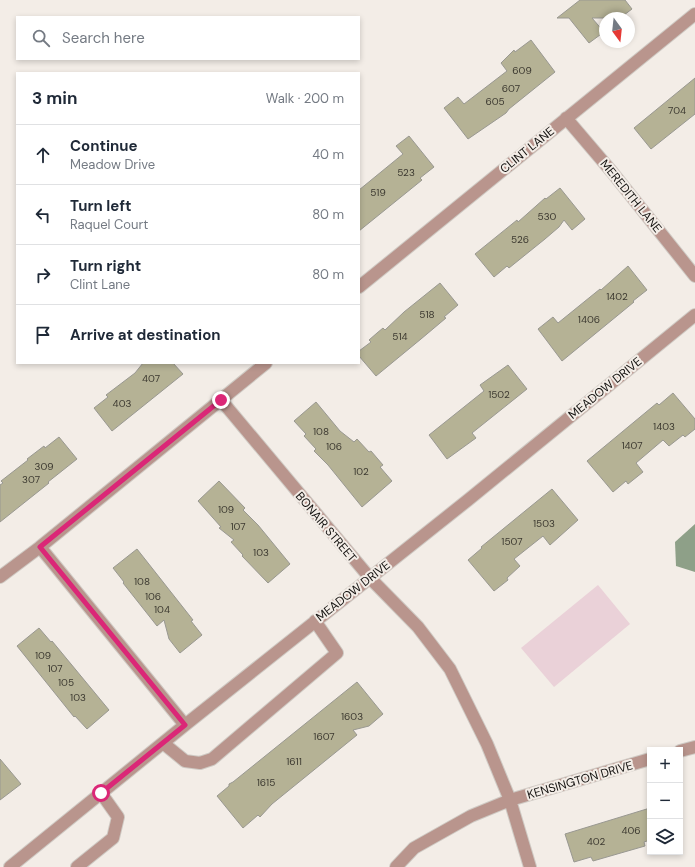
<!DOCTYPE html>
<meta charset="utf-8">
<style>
body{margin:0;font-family:"DM Sans",sans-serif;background:#f6f6f7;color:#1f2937}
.controls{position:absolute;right:12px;bottom:12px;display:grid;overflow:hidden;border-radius:0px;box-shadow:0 2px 6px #0003}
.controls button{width:36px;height:36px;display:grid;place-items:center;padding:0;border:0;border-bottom:1px solid #e0e1e3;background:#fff;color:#1f2937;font:20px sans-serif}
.compass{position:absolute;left:599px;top:12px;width:36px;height:36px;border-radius:50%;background:#fff;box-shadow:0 2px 6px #0003;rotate:165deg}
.stop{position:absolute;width:12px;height:12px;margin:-9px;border:3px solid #db2777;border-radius:50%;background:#fff}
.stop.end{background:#db2777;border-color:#fff;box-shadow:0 1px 4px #0008}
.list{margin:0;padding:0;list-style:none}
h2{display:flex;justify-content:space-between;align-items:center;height:52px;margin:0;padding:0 16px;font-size:17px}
h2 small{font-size:13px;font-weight:400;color:#747a83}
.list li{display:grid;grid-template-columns:26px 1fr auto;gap:12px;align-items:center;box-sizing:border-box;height:60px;padding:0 16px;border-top:1px solid #e0e1e3}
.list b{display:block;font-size:15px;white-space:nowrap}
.list p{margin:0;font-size:13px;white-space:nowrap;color:#747a83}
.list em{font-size:13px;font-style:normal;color:#747a83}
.icon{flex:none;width:22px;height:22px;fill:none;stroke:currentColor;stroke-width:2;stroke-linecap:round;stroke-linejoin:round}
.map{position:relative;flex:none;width:695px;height:867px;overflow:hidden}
.search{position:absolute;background:#fff;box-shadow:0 2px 6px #0003;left:16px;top:16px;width:344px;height:44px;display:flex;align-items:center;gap:10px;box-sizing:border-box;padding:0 14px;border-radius:0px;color:#747a83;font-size:15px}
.panel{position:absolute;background:#fff;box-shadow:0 2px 6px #0003;left:16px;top:72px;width:344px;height:292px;border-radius:0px}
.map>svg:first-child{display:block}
</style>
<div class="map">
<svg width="695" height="867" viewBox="0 0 695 867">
<rect width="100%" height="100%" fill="#f3ede7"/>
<path fill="#ead1d8" d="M 598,585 L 630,624 L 554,687 L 521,648 Z"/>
<path fill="#8ea088" d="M 695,524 L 695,572 L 676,566 L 675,542 Z"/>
<path fill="#b5b295" stroke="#999891" d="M 580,0 L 625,0 L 632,9 L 620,18 L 592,18 L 604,32 L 589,43 L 569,18 L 557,18 Z
M 531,40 L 555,72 L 509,109 L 506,113 L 468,139 L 444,108 L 458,97 L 464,104 L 507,71 L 501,63 L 514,50 L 515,52 Z
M 695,78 L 695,114 L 651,149 L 634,128 Z
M 409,136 L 434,167 L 420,178 L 422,180 L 359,231 L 359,190 L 403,154 L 396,146 Z
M 560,188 L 585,219 L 572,230 L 564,220 L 559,227 L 545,239 L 509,268 L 507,266 L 494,277 L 475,254 L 517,220 L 518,222 L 545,198 L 546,199 Z
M 628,266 L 647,290 L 633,301 L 634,302 L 562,361 L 538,329 L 553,317 L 558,323 L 600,289 L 601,290 Z
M 440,283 L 458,305 L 444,317 L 446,318 L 421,339 L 376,376 L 359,356 L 359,351 L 371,342 L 369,340 L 377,333 L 383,328 L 385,330 L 404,312 Z
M 143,363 L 173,363 L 183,374 L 112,431 L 94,408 L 108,397 L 106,395 L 135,373 Z
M 508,365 L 527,389 L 472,433 L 476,438 L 447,459 L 429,435 L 484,391 L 480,385 Z
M 673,393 L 695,419 L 695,429 L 685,437 L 683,435 L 669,446 L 663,440 L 636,463 L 643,472 L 628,484 L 626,481 L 613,492 L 587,461 L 657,403 L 659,405 Z
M 316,402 L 340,431 L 354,442 L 357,439 L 369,452 L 371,451 L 383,465 L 380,467 L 392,481 L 362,507 L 328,465 L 314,451 L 316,449 L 304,436 L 306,434 L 294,421 Z
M 59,437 L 77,459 L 48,482 L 49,483 L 0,522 L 0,485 L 3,483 L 1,481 L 28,460 L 27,459 L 44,446 L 45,448 Z
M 219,481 L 245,508 L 243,510 L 258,525 L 290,564 L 268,583 L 242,556 L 243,555 L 231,542 L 234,540 L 219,528 L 221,527 L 198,501 Z
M 552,489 L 578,520 L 550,545 L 543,536 L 514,559 L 520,566 L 507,578 L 508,580 L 494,591 L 468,560 L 482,548 L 481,547 Z
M 137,549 L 193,620 L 191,621 L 202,635 L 180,653 L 169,639 L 164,620 L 157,626 L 123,583 L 124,582 L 113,568 Z
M 39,628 L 51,642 L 52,641 L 109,710 L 87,729 L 75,716 L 74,717 L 17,646 Z
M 357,682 L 383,714 L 369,726 L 353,730 L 357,735 L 272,804 L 260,817 L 258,815 L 243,828 L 217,796 L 229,786 L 229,784 L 233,782 Z
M 0,759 L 21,784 L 0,800 Z
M 650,808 L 650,840 L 644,842 L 645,846 L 593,861 L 591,857 L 574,862 L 565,834 Z"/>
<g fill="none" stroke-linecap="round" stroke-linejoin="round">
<defs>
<path id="minor" d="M 566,118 L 612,172 L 695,276
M 359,287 L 695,14
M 221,400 L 370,578 L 418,627 L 450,669 L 487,744 L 510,800 L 530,867
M 40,547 L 185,725
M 0,577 L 40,547 L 266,363
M 163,743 L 185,761 L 200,763 L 212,759 L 337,653 L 315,621
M 680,751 L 695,747
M 10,867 L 185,725 L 468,500 L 695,315
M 77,867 L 113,838 L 118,817 L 101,793
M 396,867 L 414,848 L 471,816 L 510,800 L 650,759"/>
</defs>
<use href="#minor" stroke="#cfcac4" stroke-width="14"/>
<use href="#minor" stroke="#b9958d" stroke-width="12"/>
</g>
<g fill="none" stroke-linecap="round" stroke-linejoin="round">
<path stroke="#db2777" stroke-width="5" d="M 101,793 L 185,725 L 40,547 L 221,400"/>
</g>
<g text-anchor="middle" stroke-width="4" stroke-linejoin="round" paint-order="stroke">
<g font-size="10" fill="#3c3930">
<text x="522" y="74">609</text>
<text x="511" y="92">607</text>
<text x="495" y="105">605</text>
<text x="677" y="114">704</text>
<text x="406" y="176">523</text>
<text x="378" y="196">519</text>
<text x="547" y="220">530</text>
<text x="520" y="243">526</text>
<text x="617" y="300">1402</text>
<text x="427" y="318">518</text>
<text x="589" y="323">1406</text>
<text x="400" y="340">514</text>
<text x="151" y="382">407</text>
<text x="499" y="398">1502</text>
<text x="122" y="407">403</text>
<text x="664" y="430">1403</text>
<text x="321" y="435">108</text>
<text x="632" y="449">1407</text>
<text x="334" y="450">106</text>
<text x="44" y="470">309</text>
<text x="361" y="475">102</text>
<text x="31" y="483">307</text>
<text x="226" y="513">109</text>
<text x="544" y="527">1503</text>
<text x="238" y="530">107</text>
<text x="512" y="545">1507</text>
<text x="261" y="556">103</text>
<text x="142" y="585">108</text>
<text x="153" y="600">106</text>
<text x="162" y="613">104</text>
<text x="43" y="659">109</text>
<text x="55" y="672">107</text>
<text x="66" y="686">105</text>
<text x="78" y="701">103</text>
<text x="352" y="720">1603</text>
<text x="324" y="740">1607</text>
<text x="294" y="765">1611</text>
<text x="266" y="786">1615</text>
<text x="631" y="834">406</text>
<text x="596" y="845">402</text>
</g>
<g font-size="12" fill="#13110f" stroke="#f3ede7">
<text transform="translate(527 150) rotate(-39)" y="4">CLINT LANE</text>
<text transform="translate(631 196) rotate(51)" y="4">MEREDITH LANE</text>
<text transform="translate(605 388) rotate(-39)" y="4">MEADOW DRIVE</text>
<text transform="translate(326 527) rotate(50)" y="4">BONAIR STREET</text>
<text transform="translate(353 591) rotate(-38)" y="4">MEADOW DRIVE</text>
<text transform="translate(580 780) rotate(-16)" y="4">KENSINGTON DRIVE</text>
</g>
</g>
</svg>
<div class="controls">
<button>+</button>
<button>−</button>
<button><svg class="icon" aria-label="layers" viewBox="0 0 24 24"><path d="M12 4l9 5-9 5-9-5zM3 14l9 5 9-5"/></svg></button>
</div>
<svg class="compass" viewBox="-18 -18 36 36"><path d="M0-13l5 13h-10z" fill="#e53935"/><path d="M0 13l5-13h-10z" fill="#747a83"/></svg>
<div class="stop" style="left:101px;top:793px"></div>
<div class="stop end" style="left:221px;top:400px"></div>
<div class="search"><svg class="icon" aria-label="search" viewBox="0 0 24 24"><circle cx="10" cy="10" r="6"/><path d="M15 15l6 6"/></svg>Search here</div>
<section class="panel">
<h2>3 min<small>Walk · 200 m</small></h2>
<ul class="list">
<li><svg class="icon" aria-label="ahead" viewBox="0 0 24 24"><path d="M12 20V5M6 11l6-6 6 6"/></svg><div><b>Continue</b><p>Meadow Drive</p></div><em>40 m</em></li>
<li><svg class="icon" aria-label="left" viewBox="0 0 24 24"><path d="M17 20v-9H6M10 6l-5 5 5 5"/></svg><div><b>Turn left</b><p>Raquel Court</p></div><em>80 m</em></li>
<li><svg class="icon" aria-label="right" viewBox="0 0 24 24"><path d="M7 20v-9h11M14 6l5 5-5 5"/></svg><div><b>Turn right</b><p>Clint Lane</p></div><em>80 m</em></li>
<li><svg class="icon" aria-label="arrive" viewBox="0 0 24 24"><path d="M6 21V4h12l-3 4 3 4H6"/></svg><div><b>Arrive at destination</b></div></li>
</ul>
</section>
</div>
